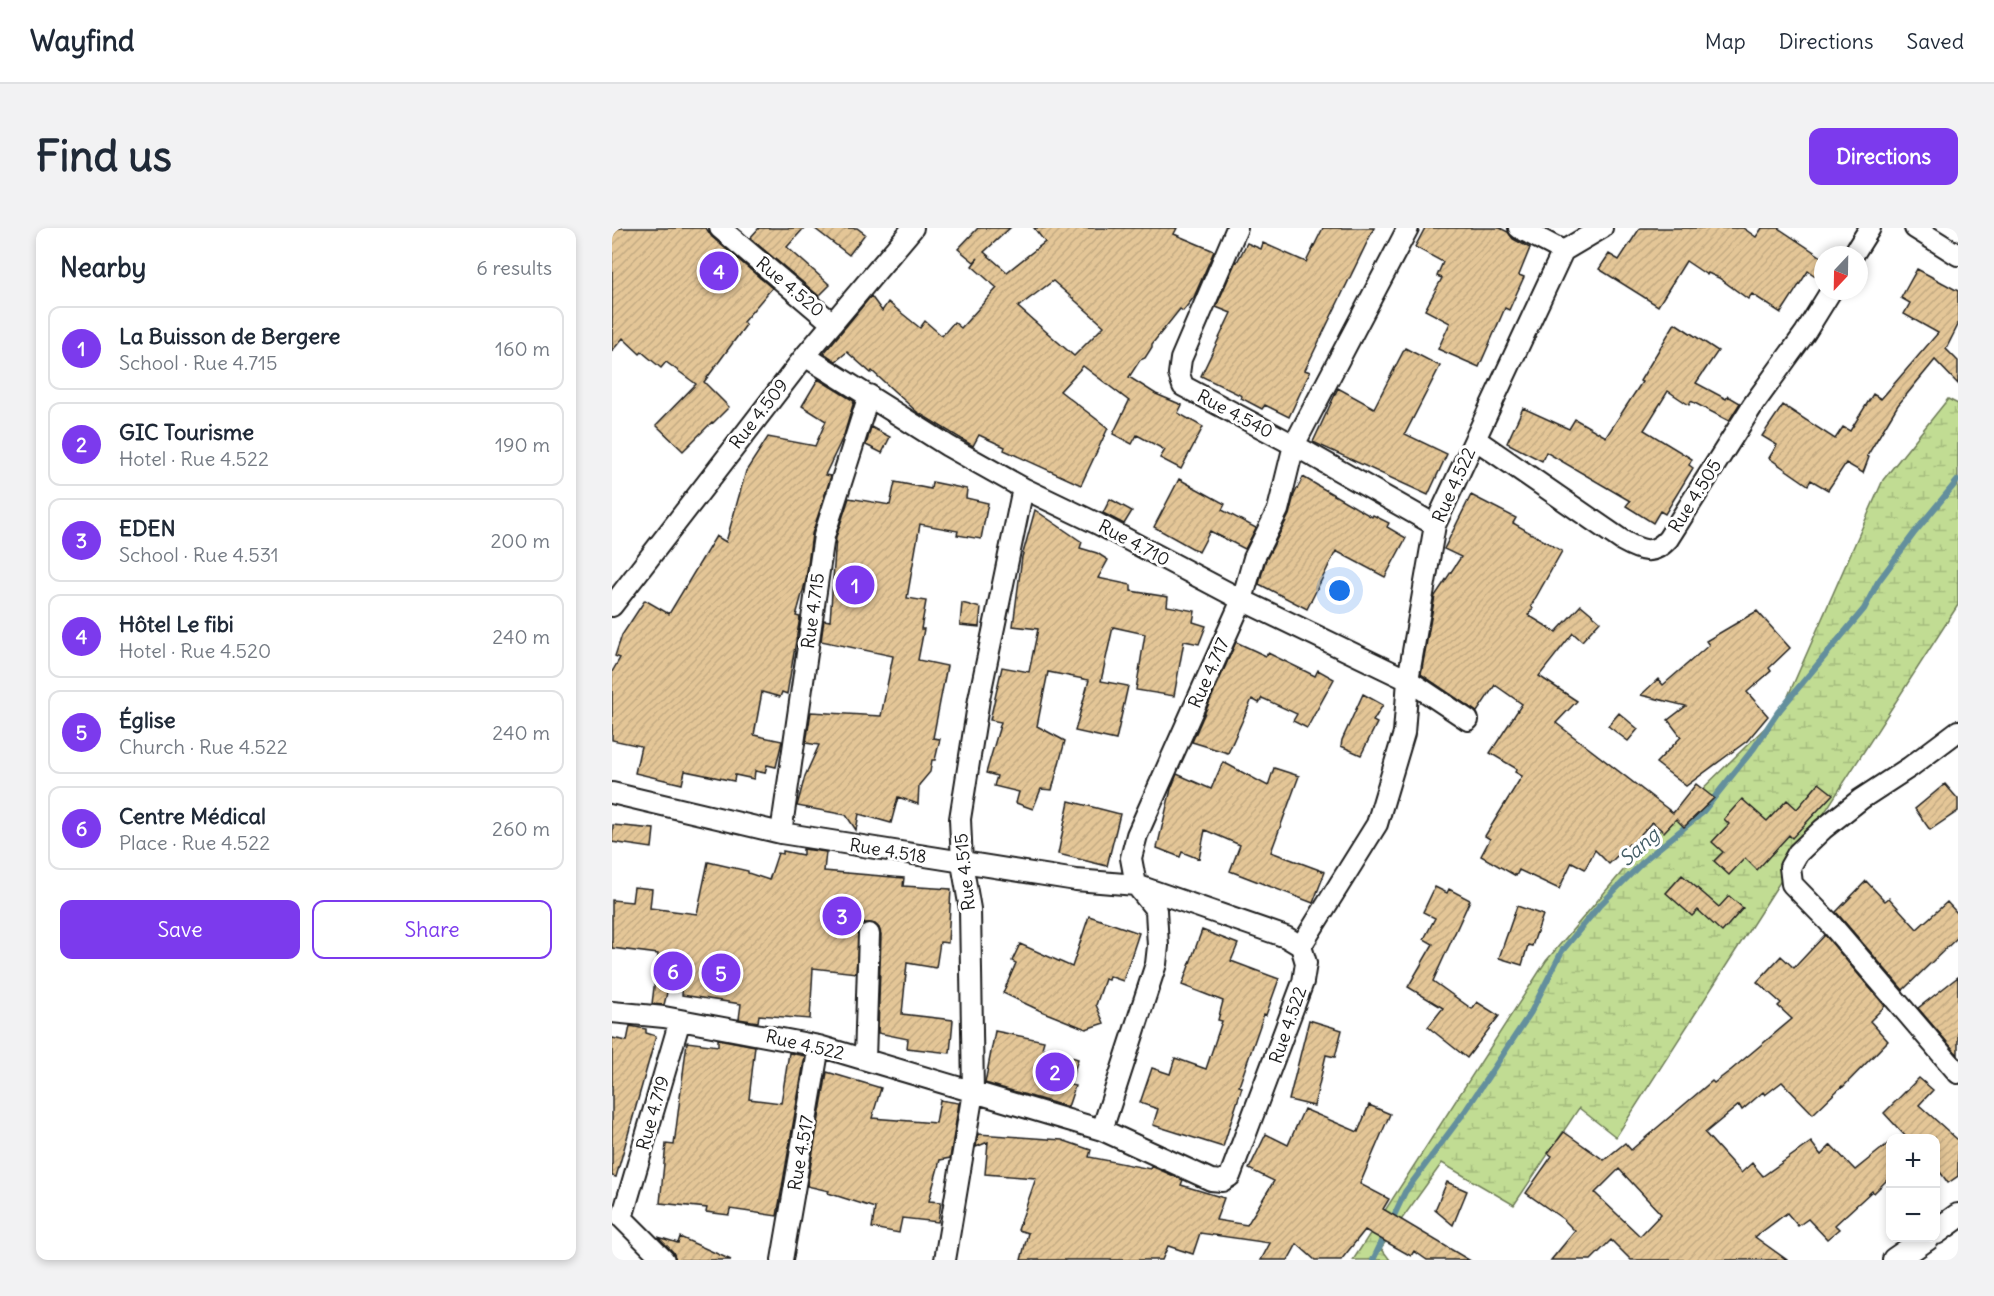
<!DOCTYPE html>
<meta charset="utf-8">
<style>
body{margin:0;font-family:Delius,sans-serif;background:#f2f2f3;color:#1f2937}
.controls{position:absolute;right:18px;bottom:18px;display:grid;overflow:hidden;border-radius:12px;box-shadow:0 3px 9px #0003}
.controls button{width:54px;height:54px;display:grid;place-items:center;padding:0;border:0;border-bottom:2px solid #e0e1e3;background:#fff;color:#1f2937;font:30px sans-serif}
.compass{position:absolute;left:1202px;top:18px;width:54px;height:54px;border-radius:50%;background:#fff;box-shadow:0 3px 9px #0003;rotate:202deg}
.you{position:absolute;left:728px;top:363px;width:21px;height:21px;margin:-15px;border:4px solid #fff;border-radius:50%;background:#1a73e8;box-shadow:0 0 0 9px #1a73e833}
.badge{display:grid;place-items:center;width:39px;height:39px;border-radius:50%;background:#7c3aed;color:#fff;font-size:20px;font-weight:700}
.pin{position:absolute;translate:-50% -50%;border:3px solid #fff;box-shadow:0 2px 6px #0006}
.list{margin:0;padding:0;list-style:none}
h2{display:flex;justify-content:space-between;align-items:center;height:78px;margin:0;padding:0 24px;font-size:26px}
h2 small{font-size:20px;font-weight:400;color:#747a83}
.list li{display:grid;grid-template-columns:39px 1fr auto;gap:18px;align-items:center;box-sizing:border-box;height:84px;margin:0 12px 12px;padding:0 12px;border:2px solid #e0e1e3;border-radius:12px}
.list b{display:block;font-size:22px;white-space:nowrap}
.list p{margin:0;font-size:20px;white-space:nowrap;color:#747a83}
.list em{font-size:20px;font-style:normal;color:#747a83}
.actions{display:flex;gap:12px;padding:18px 24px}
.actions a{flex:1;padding:14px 0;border:2px solid #7c3aed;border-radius:12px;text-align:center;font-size:21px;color:#7c3aed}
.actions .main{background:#7c3aed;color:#fff}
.map{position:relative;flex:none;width:1346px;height:1032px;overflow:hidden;border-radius:12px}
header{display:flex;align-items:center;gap:36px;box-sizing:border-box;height:84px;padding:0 30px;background:#fff;border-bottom:2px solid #e0e1e3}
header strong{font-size:28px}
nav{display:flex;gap:33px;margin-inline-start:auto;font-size:21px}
.intro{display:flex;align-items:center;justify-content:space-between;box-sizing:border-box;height:144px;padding:0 36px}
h1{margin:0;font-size:42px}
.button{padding:15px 27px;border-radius:12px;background:#7c3aed;color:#fff;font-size:21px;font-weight:700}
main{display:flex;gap:36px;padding:0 36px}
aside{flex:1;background:#fff;border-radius:12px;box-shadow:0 3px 9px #0003}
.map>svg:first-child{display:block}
</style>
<header>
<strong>Wayfind</strong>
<nav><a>Map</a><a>Directions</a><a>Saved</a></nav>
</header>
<div class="intro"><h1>Find us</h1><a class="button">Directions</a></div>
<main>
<aside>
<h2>Nearby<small>6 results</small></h2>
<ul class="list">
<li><span class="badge">1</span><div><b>La Buisson de Bergere</b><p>School · Rue 4.715</p></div><em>160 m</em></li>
<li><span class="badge">2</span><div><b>GIC Tourisme</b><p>Hotel · Rue 4.522</p></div><em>190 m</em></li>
<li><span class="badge">3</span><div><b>EDEN</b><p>School · Rue 4.531</p></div><em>200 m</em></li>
<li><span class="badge">4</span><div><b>Hôtel Le fibi</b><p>Hotel · Rue 4.520</p></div><em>240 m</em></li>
<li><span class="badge">5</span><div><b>Église</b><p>Church · Rue 4.522</p></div><em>240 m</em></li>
<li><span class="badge">6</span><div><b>Centre Médical</b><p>Place · Rue 4.522</p></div><em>260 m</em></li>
</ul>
<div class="actions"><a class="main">Save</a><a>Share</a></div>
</aside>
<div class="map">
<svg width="1346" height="1032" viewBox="0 0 1346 1032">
<defs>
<pattern id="wetland-marsh" width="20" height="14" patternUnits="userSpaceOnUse" patternTransform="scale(1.5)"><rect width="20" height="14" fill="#c1dc93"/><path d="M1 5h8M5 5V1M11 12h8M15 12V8" fill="none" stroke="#a5bc7e"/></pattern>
<pattern id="building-hatch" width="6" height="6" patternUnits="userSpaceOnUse" patternTransform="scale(1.5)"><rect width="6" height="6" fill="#e4c697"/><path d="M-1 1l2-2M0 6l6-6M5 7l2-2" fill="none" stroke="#c3aa82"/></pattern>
</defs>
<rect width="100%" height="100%" fill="#fff"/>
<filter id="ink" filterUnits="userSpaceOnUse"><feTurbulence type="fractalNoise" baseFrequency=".0167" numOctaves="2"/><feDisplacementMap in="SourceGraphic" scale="12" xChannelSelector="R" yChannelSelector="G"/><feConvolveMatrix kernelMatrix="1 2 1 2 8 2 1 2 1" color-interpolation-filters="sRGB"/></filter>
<g filter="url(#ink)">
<path fill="url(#wetland-marsh)" stroke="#6e7c58" stroke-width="1.5" d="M 1336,171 L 1346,176 L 1346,377 L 1004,909 L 967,880 L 902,977 L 830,935 L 769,1020 L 778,1032 L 741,1032 L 934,733 L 1032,618 L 1169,484 L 1271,252 Z"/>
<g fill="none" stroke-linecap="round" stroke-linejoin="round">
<path stroke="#638f9d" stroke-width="6" d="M 779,994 L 793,964 L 854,882 L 919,784 L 950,723 L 987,678 L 1036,629 L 1089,586 L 1142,520 L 1166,484 L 1252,381 L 1266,354 L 1303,304 L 1346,252
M 761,1032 L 774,1005"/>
</g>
<path fill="url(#building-hatch)" stroke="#1c1c1c" stroke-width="1.5" fill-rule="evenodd" d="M 0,0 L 94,0 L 100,9 L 160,60 L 131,94 L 134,97 L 92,154 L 117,179 L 101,195 L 100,194 L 71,223 L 44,197 L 84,156 L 54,134 L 49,140 L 30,124 L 28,126 L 11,110 L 0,123 Z
M 147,0 L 192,0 L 175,19 L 218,57 L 207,68 L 138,10 Z
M 202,0 L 245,0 L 253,6 L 237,27 Z
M 366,0 L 398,0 L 372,24 L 395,44 L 433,14 L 422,0 L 565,0 L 562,6 L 602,23 L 582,69 L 571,83 L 568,81 L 540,116 L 540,119 L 533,130 L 528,132 L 517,149 L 544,166 L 570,177 L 566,185 L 591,199 L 569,241 L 548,230 L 553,222 L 525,207 L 520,216 L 501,206 L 517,173 L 471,138 L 448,163 L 496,200 L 469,257 L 392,222 L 393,219 L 367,207 L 361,218 L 305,184 L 260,143 L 259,145 L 235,124 L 224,133 L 212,125 L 259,68 L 270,83 L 276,74 L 308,100 L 313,93 L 330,108 L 342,94 L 349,100 L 385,60 L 360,38 L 366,30 L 362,34 L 346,21 ZM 441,53 L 492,98 L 462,128 L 406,79 Z
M 711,0 L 762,0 L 693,142 L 698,144 L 677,189 L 653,177 L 650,181 L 629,170 L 630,168 L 589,148 L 619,85 L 604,79 L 624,33 L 625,34 L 635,15 L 649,21 L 651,15 L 694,34 Z
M 813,0 L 888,0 L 896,4 L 901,11 L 918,20 L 907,47 L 912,49 L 897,82 L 893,80 L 867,139 L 826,121 L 838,95 L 813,82 L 830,50 L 825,48 L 831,34 L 803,19 Z
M 1028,0 L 1131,0 L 1144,9 L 1150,0 L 1166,0 L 1211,30 L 1211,53 L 1196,43 L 1169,85 L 1140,66 L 1136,71 L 1107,50 L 1096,45 L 1095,47 L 1074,33 L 1046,78 L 987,41 L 997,26 L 1007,32 Z
M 1305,41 L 1346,63 L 1346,97 L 1334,121 L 1346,133 L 1346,156 L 1323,132 L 1286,177 L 1255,228 L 1257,229 L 1251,245 L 1234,235 L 1216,262 L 1199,252 L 1196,257 L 1157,230 L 1165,217 L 1150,208 L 1171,177 L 1223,211 L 1231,199 L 1238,203 L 1261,166 L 1269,171 L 1326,105 L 1292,86 L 1298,75 L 1289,70 Z
M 1063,95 L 1106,123 L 1084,155 L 1114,171 L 1116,168 L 1128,175 L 1117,193 L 1079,173 L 1077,177 L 1056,163 L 1032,202 L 1080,231 L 1077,237 L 1081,240 L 1053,286 L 1048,283 L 1041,295 L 1014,278 L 1018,273 L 934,224 L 930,233 L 895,215 L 911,180 L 957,201 L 963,191 L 994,209 L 1030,154 L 1028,153 Z
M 793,120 L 828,138 L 793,206 L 835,226 L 816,267 L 701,214 L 726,160 L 762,180 Z
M 206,151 L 242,173 L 232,207 L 213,247 L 219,248 L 200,306 L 194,352 L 184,388 L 188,389 L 175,466 L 170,464 L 168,469 L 150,464 L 142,507 L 170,513 L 164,539 L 155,537 L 153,545 L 143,543 L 142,551 L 123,547 L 122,553 L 73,543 L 70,556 L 23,545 L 29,518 L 0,512 L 0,444 L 8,430 L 3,428 L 10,407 L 33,372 L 57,386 L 104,308 L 114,314 L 134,243 L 156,209 L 203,218 L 214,193 L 190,178 Z
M 259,199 L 278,209 L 270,225 L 254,217 Z
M 691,249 L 760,289 L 761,287 L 777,295 L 775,299 L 794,310 L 773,349 L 724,323 L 695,381 L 647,356 L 653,334 L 677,287 L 682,267 Z
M 567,251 L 613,276 L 610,282 L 644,300 L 633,321 L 598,303 L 587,324 L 542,299 Z
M 283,254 L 319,261 L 320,254 L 355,261 L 354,270 L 376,275 L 369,311 L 345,307 L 346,303 L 308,296 L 295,370 L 314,373 L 309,401 L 312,401 L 306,432 L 335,438 L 321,510 L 328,511 L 323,532 L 320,532 L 318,544 L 307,557 L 306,576 L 286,569 L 279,595 L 247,586 L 244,602 L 234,587 L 185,578 L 193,548 L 207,517 L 194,515 L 199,484 L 269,488 L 281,428 L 209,413 L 212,392 L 218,393 L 224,309 L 237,270 L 278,277 Z
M 859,267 L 904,290 L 901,295 L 950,323 L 919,378 L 921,380 L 916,387 L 944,404 L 969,377 L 988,393 L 970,413 L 961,405 L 927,448 L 965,473 L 944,495 L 1061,585 L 1084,556 L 1102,570 L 1072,599 L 1064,591 L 1052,604 L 1040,594 L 1019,617 L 1017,616 L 997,636 L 983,622 L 973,641 L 960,634 L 947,661 L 907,642 L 904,648 L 869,628 L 878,611 L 873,608 L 910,548 L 903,544 L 905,541 L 878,525 L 910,476 L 883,457 L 865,484 L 809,446 L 823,368 L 849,329 L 832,321 Z
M 498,271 L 520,283 L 512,296 L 491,285 Z
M 423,282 L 470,314 L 468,320 L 485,325 L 496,332 L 486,350 L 519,357 L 519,363 L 556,369 L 555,378 L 583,383 L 581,394 L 594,398 L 587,416 L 572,413 L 562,468 L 524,462 L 533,406 L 501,399 L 489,453 L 516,458 L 504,512 L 463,503 L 477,452 L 436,444 L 425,498 L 453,513 L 440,562 L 429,561 L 421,581 L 404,575 L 407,564 L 382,558 L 385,548 L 374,545 L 389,494 L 378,492 L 390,439 L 417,444 L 426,401 L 401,398 L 410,329 Z
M 350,375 L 369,380 L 367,399 L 348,397 Z
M 1145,383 L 1178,420 L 1157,440 L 1159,443 L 1135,464 L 1156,488 L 1135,513 L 1074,558 L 1044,535 L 1069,509 L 1056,492 L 1074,478 L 1029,467 L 1046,451 L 1051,457 L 1097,417 L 1094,413 Z
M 624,414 L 654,428 L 656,425 L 703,448 L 706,442 L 722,451 L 695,500 L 681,493 L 685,486 L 650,470 L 647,475 L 640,471 L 616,525 L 580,514 Z
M 751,466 L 771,477 L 761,493 L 765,495 L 749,527 L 729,518 L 730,512 Z
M 1007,485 L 1026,501 L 1016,513 L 996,498 Z
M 611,534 L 656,558 L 662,540 L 687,548 L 659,624 L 713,644 L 701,675 L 618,643 L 628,617 L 593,602 L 587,631 L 570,624 L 568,629 L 545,620 L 559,561 L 565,546 L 599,561 Z
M 1207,555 L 1221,566 L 1180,610 L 1177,607 L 1145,642 L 1133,630 L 1117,647 L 1102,633 L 1111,624 L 1100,614 L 1117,596 L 1112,591 L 1130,571 L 1155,593 L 1175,572 L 1185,581 Z
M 1333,556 L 1346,571 L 1346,583 L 1318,602 L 1303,581 Z
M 457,573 L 508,586 L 495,638 L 446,626 Z
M 1,597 L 42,601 L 40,620 L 0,614 Z
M 191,621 L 214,624 L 212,643 L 292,650 L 291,658 L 339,661 L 336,715 L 328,714 L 324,740 L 295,735 L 290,786 L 341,792 L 338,825 L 295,820 L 296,811 L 266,805 L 269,706 L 267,700 L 263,696 L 252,695 L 247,700 L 244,745 L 201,740 L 198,791 L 147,787 L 146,794 L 127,791 L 129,776 L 70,767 L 72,738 L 62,736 L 52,777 L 40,776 L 46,726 L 0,720 L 0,672 L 20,674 L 22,659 L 40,661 L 38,680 L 85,686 L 96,634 L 136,643 L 136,645 L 157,652 L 166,625 L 171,626 L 171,623 L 191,627 Z
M 1070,647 L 1107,679 L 1117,668 L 1131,680 L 1110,704 L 1086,682 L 1080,688 L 1054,665 Z
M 1254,653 L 1273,673 L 1277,670 L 1305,701 L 1335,674 L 1346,686 L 1346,709 L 1291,762 L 1224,684 Z
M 823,659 L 835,665 L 837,661 L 858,672 L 821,753 L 860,781 L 865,774 L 887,788 L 855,830 L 816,799 L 831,780 L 796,759 L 821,716 L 812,711 L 823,690 L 811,684 Z
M 905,678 L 931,687 L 920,718 L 916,717 L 910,737 L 887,730 Z
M 477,688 L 527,705 L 511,753 L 497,748 L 496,752 L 493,751 L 484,777 L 492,795 L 474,801 L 429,783 L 391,765 L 404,735 L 400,733 L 408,716 L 460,739 Z
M 590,702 L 626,716 L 619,733 L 667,751 L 654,787 L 652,786 L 627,858 L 630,859 L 611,919 L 541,897 L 546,881 L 528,875 L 540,840 L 558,846 L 563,830 L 594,841 L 610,793 L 606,792 L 611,773 L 570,757 Z
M 1213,707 L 1273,778 L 1258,793 L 1276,813 L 1231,859 L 1230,858 L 1201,886 L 1170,854 L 1153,867 L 1151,864 L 1130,882 L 1127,877 L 1093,905 L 1129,945 L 1140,935 L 1151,948 L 1199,914 L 1209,927 L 1219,917 L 1243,942 L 1278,914 L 1278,949 L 1262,965 L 1260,963 L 1223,997 L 1227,1001 L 1215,1011 L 1196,991 L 1186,998 L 1175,985 L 1143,1009 L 1175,1032 L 1019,1032 L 999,1012 L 979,1032 L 939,1032 L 963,1003 L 951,991 L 914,965 L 940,928 L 936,925 L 952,904 L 992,932 L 1013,915 L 1019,922 L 1100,853 L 1102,855 L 1119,842 L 1180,791 L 1166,778 L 1169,775 L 1145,754 L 1169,728 L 1182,740 ZM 1007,941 L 1049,986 L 1028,1008 L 983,965 Z
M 1346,749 L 1346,827 L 1306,780 Z
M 697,792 L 730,802 L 723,829 L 714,827 L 702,878 L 677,872 Z
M 18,798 L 34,801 L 34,805 L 44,808 L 4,949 L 0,948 L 0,810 L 15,813 Z
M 383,803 L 432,813 L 430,820 L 466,831 L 458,857 L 463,858 L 456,879 L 373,855 Z
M 106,811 L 143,818 L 137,871 L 169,875 L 177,825 L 193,828 L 165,988 L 118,981 L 117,987 L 94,984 L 95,980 L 48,975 L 54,916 L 62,917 L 75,814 L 106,818 Z
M 215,844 L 269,860 L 260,890 L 324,895 L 328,872 L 347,875 L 338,930 L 328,932 L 317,973 L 329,974 L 326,994 L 290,990 L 287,1005 L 260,1000 L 263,980 L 216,965 L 217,963 L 195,958 Z
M 1307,850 L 1321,862 L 1307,877 L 1346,912 L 1346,948 L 1336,955 L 1323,937 L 1323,910 L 1295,910 L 1272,885 Z
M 757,877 L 778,886 L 748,956 L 777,971 L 771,981 L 857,1032 L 815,1032 L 802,1023 L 799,1028 L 753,1002 L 729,1032 L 703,1032 L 685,1016 L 676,1032 L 649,1032 L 658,1015 L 588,1005 L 581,1026 L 556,1018 L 550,1032 L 409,1032 L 416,1005 L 406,1002 L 424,950 L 373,946 L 376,914 L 364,919 L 366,906 L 450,912 L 479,922 L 477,929 L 538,941 L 539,938 L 571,952 L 569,957 L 612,970 L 604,992 L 635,997 L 662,953 L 637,941 L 654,906 L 676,917 L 692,881 L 746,904 Z
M 835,954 L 855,963 L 841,997 L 823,982 Z
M 46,1009 L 66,1015 L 68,1009 L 119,1032 L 64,1032 L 61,1024 Z"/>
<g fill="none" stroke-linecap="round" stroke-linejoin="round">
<defs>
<path id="minor" d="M 108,0 L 220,95
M 625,0 L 569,131 L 567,146 L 571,158 L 682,217 L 823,297
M 907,0 L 951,23
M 1303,0 L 1346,27
M 1241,27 L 1258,0
M 193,128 L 336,218 L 411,260 L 486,296 L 630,372 L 796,452 L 856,492
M 863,211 L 1011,313 C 1029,323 1041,328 1056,311 L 1141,177 L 1193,105 L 1219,63
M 0,378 L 193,128 L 301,0
M 1346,503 L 1298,539 L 1249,571 L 1211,601 L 1186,625 L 1178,639 L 1180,656 L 1217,694 L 1346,845
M 0,565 L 169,605 L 464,652 L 524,657 L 674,709 L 689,718
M 169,605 L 212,308 L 257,167
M 0,784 L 52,789 L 207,818 L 490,902 L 599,952 L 610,953 L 618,948 L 691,754 L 694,735 L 689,718 L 765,596 L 792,505 L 796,452 L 823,297 L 951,23 L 990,0
M 253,831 L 257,706
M 490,902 L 544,736 L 546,718 L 544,682 L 524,657 L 519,630 L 525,607 L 630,372 L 642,330 L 666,282 L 682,217 L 796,0
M 52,1032 L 10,990 L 68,792
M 170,1032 L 207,818
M 333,1032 L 361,864 L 358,681 L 350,635 L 348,591 L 367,471 L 411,260"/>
<path id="major" d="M 1324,1004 L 1346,988
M 1283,1032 L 1315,1010"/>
</defs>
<use href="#minor" stroke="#1c1c1c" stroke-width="24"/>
<use href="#major" stroke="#1c1c1c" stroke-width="28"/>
<use href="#minor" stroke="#fff" stroke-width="20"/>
<use href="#major" stroke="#fff" stroke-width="24"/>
</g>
</g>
<g text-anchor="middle" stroke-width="6" stroke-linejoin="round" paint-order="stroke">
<g font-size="18" fill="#1c1c1c" stroke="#fff">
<text transform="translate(178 59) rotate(40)" y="6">Rue 4.520</text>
<text transform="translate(147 186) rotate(-52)" y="6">Rue 4.509</text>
<text transform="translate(623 186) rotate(28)" y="6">Rue 4.540</text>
<text transform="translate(842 257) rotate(-66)" y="6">Rue 4.522</text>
<text transform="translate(1083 268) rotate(-58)" y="6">Rue 4.505</text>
<text transform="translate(522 315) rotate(28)" y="6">Rue 4.710</text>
<text transform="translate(201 383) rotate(-82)" y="6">Rue 4.715</text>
<text transform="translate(597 445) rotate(-66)" y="6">Rue 4.717</text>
<text transform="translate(276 623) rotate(9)" y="6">Rue 4.518</text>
<text transform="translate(353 644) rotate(-96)" y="6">Rue 4.515</text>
<text transform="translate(676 797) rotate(-71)" y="6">Rue 4.522</text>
<text transform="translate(193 817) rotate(13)" y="6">Rue 4.522</text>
<text transform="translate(41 885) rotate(-74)" y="6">Rue 4.719</text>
<text transform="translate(189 925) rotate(-80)" y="6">Rue 4.517</text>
</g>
<g font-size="20" font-style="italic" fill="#455f67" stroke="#fff">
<text transform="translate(1027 619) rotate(-42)" y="7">Sang</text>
</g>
</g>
</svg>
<div class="controls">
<button>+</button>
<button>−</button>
</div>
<svg class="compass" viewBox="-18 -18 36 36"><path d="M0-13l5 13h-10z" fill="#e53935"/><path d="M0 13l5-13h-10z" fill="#747a83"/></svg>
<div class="you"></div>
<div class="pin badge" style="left:243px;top:357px">1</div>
<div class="pin badge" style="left:443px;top:844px">2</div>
<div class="pin badge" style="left:230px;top:688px">3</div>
<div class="pin badge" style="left:107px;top:43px">4</div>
<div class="pin badge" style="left:109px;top:745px">5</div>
<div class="pin badge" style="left:61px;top:743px">6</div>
</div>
</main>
